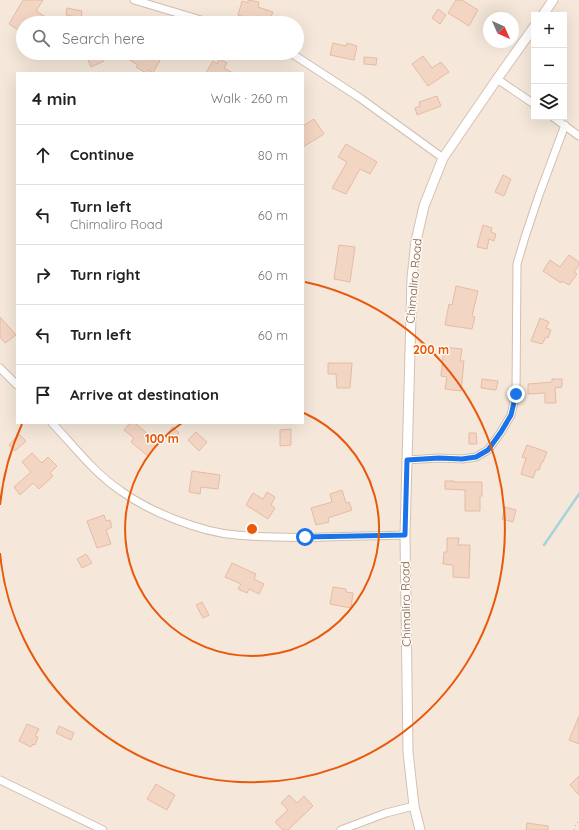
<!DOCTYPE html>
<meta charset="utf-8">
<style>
body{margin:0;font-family:Quicksand,sans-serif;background:#f6f6f6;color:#222}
.controls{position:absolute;right:12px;top:12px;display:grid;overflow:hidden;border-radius:0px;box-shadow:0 4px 16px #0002}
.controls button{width:36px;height:36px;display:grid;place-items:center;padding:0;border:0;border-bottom:1px solid #e0e0e0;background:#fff;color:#222;font:20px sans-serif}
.compass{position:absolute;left:483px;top:12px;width:36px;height:36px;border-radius:50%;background:#fff;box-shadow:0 4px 16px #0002;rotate:135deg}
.stop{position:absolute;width:12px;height:12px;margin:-9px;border:3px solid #1a73e8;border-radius:50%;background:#fff}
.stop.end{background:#1a73e8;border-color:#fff;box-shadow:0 1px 4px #0008}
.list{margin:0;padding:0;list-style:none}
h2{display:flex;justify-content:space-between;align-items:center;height:52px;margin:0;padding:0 16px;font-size:17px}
h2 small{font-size:13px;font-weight:400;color:#767676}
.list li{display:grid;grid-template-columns:26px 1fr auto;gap:12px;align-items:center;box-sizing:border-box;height:60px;padding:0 16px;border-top:1px solid #e0e0e0}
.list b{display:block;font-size:15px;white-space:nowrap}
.list p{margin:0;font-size:13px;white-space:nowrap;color:#767676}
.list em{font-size:13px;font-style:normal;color:#767676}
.icon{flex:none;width:22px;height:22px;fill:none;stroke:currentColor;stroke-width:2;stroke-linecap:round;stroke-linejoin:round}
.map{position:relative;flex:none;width:579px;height:830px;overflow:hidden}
.search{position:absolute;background:#fff;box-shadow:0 4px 16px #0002;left:16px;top:16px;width:288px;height:44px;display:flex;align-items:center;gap:10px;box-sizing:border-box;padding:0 14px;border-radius:22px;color:#767676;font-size:15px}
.panel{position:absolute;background:#fff;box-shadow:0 4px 16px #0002;left:16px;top:72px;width:288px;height:352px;border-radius:0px}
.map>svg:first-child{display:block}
</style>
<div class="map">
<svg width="579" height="830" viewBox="0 0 579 830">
<rect width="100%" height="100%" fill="#fdf6ec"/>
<path fill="#f5e8da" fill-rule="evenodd" d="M 0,0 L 579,0 L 579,830 L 0,830 ZM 534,15 L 564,15 L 564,117 L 534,117 ZM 489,18 L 513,18 L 513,42 L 489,42 ZM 23,23 L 297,23 L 297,53 L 23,53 ZM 17,73 L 303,73 L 303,423 L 17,423 Z"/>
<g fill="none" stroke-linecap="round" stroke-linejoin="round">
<path stroke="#a5d3da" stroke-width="2.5" d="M 544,545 L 579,494"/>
</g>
<path fill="#f3d5c3" stroke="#e6bba3" d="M 23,0 L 43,0 L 36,11 L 55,23 L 23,23 L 23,33 L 9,24 Z
M 248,0 L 259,2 L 258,7 L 273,12 L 268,23 L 264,23 L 238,15 L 242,1 L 248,3 Z
M 456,0 L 462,0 L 478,10 L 469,26 L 448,13 Z
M 67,8 L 82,11 L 81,18 L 66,15 Z
M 438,9 L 446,15 L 440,24 L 432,18 Z
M 333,43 L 346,46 L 347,43 L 357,46 L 354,60 L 330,55 Z
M 85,53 L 101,53 L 104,61 L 91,67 Z
M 118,53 L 164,53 L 153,73 L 148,70 L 146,73 L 136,67 L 138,65 Z
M 423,56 L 432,68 L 441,62 L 449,72 L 428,86 L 412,64 Z
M 364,57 L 377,58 L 376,65 L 364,64 Z
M 219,59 L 227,63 L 224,68 L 233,73 L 206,73 L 213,61 L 217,64 Z
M 437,96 L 441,106 L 417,115 L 415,108 L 420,106 L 419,102 Z
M 314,119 L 324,134 L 303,147 L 303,126 Z
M 346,144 L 377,162 L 370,174 L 360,169 L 346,194 L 332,188 L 347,162 L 338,157 Z
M 503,175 L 511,179 L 504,196 L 495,192 Z
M 483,225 L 492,228 L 491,232 L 496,234 L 494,241 L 489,239 L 487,249 L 477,247 Z
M 339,245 L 355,247 L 350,282 L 334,279 Z
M 569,255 L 579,262 L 579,265 L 574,272 L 577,274 L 569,285 L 562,281 L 561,283 L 543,271 L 550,260 L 560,267 Z
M 456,286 L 478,291 L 472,316 L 475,317 L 472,329 L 445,325 L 449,304 L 452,305 Z
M 0,317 L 16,335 L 5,343 L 0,337 Z
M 540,318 L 549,322 L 546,328 L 551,330 L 548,338 L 546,337 L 542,344 L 531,341 Z
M 444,347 L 462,349 L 460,361 L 464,361 L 461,391 L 445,389 L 447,377 L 441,376 Z
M 328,363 L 352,363 L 350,388 L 337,388 L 336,374 L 328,374 Z
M 482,379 L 498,381 L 496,390 L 481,388 Z
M 552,379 L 562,379 L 562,387 L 555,388 L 556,403 L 545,403 L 545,393 L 528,394 L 528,384 L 552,382 Z
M 130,423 L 135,423 L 150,436 L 148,439 L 156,447 L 148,456 L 131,442 L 134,438 L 124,430 Z
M 173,427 L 179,433 L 171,442 L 165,436 Z
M 291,429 L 291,445 L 280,446 L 280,430 Z
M 196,432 L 207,442 L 199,451 L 188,440 Z
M 469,433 L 476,433 L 477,444 L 469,444 Z
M 19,434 L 26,441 L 15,451 L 9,445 Z
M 527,445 L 547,452 L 543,462 L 542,462 L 539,470 L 536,470 L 533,478 L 521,474 L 526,458 L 522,457 Z
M 32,453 L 42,463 L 48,457 L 57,466 L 50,473 L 53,476 L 39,489 L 33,483 L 20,495 L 14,487 L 31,472 L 22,462 Z
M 192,471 L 220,475 L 218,489 L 201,487 L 200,494 L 189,492 Z
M 445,481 L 454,481 L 454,482 L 482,482 L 482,496 L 480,496 L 480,511 L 465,511 L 465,490 L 445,489 Z
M 342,490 L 346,503 L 349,502 L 352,510 L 328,518 L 329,522 L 316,525 L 311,508 L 332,502 L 330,494 Z
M 267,492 L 275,497 L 271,505 L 275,508 L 268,519 L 246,505 L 253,493 L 263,499 Z
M 505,507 L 516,510 L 513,522 L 502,519 Z
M 104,515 L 106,521 L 110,520 L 112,527 L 106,530 L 111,544 L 97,548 L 87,521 Z
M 447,538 L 459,538 L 458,545 L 470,545 L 469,578 L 453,577 L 453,565 L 443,564 L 444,552 L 447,552 Z
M 86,554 L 92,563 L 82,568 L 77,559 Z
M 232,563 L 256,574 L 254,579 L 264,584 L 259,594 L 249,589 L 247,593 L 238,589 L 241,584 L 225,577 Z
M 333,587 L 346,589 L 346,592 L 353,593 L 351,608 L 330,604 Z
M 202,602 L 209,615 L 203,618 L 196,605 Z
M 579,716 L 579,744 L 569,740 Z
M 27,724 L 39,729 L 35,736 L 38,737 L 35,745 L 33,744 L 31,747 L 19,741 Z
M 59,726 L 74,733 L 71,740 L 56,733 Z
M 579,776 L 579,795 L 570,785 Z
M 156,784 L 175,795 L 167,810 L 147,799 Z
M 289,795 L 297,803 L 304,796 L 313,806 L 288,830 L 283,830 L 275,822 L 288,810 L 281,803 Z
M 527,823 L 548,826 L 548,830 L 526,830 Z"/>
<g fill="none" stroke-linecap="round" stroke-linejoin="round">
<defs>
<path id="street" d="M 134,0 L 211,23
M 291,53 L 360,98 L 443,158
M 497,79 L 534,104
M 553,117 L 579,136
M 0,368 L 17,385
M 52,423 C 74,446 94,473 121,491 C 150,512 200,532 236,535 C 291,540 349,536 405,535
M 407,460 L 439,458 L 462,459 L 476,457 L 488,450 L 501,432 L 511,415 L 516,394 L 517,264 L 525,237 L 539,195 L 565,125
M 0,780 L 103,830
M 341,830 L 386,813 L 414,806"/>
<path id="secondary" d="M 543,15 L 553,0
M 420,830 L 414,806 L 408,752 L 405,535 L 412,278 L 416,241 L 424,206 L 443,158 L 497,79 L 534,27"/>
</defs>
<use href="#street" stroke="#d1beb0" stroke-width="9"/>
<use href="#secondary" stroke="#d6c0b0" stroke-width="11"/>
<path stroke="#d9b8a5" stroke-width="1.5" stroke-dasharray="1 3" stroke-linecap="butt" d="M 574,830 L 575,826 L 578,822"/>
<use href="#street" stroke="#fff" stroke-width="7"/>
<use href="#secondary" stroke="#fff" stroke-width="9"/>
</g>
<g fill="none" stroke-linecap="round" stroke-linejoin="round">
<path stroke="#1a73e8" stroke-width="5" d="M 305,537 L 405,535 L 407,460 L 439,458 L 462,459 L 476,457 L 488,450 L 501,432 L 511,415 L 516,394"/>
</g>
<g fill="none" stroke="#e8590c" stroke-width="2">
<path d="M304 413A127 127 0 1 1 182 423"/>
<path d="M0 505A253 253 0 0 1 22 424M305 282A253 253 0 1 1 0 553"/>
</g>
<g text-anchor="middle" stroke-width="3" stroke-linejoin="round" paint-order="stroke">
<g font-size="12" fill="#7a5c4d" stroke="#fffaf3">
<text transform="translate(414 281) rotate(-85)" y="4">Chimaliro Road</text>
<text transform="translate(406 604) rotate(-91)" y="4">Chimaliro Road</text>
</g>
</g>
<circle cx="252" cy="529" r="6" fill="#e8590c" stroke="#fffaf3" stroke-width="2"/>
<g font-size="12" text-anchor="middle" font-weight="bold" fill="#e8590c" stroke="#fffaf3" stroke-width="3" stroke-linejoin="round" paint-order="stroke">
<text x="431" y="354">200 m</text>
<text x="162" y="443">100 m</text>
</g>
</svg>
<div class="controls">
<button>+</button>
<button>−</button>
<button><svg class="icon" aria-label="layers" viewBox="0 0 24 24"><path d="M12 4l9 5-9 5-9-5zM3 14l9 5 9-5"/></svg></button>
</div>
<svg class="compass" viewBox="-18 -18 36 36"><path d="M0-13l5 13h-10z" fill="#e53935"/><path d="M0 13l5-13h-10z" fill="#767676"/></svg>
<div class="stop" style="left:305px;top:537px"></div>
<div class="stop end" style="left:516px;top:394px"></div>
<div class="search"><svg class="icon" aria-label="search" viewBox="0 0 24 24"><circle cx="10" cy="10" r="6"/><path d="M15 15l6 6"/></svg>Search here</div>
<section class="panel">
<h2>4 min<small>Walk · 260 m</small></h2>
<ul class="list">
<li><svg class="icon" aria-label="ahead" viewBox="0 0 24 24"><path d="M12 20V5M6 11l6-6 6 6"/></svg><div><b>Continue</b></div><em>80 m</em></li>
<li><svg class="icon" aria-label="left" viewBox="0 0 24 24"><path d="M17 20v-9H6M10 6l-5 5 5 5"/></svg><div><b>Turn left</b><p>Chimaliro Road</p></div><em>60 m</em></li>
<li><svg class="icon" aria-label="right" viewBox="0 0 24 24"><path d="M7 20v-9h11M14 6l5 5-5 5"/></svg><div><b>Turn right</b></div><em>60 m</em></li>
<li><svg class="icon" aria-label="left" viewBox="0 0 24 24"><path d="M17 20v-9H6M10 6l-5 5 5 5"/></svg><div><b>Turn left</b></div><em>60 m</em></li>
<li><svg class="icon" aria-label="arrive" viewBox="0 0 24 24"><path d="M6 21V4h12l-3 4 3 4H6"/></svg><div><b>Arrive at destination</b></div></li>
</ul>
</section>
</div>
